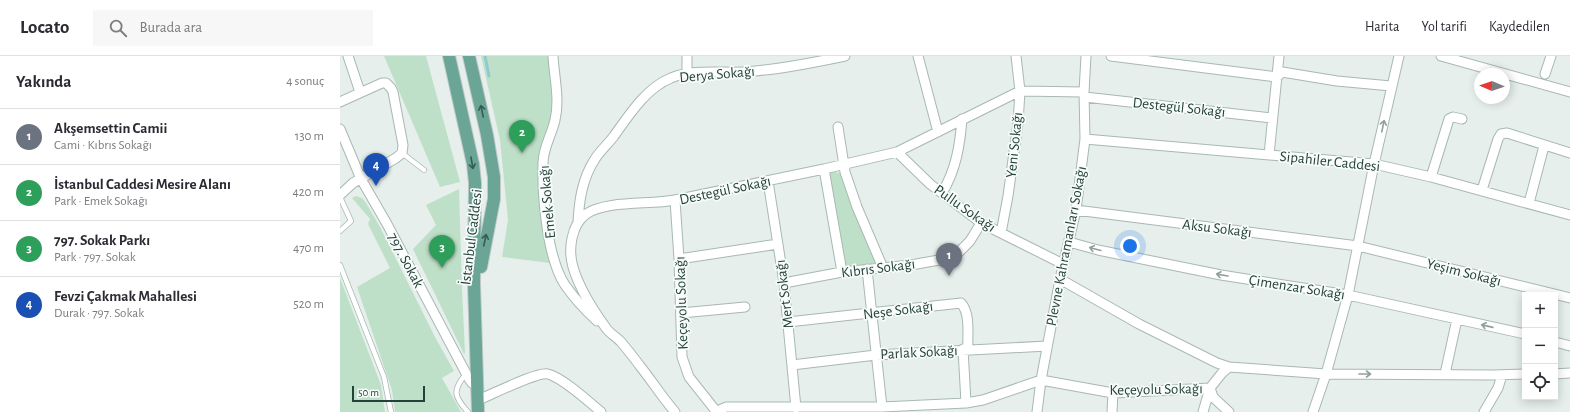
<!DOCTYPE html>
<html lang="tr">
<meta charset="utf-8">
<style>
body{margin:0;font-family:"Alegreya Sans",sans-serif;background:#f7f7f7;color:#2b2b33}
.controls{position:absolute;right:12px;bottom:12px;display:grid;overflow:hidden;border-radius:0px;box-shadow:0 2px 10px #0003}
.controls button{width:36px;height:36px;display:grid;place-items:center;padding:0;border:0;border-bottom:1px solid #e1e1e2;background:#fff;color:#2b2b33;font:20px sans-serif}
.compass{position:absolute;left:1134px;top:12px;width:36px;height:36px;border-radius:50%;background:#fff;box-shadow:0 2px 10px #0003;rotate:272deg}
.scale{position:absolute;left:12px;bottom:10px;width:73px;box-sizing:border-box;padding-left:4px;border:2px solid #24423a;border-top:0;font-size:11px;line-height:14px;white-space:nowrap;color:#24423a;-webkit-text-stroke:3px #f7fbf9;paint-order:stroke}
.you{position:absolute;left:790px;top:190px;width:14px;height:14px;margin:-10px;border:3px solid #fff;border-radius:50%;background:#1a73e8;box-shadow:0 0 0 6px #1a73e833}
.badge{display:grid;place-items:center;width:26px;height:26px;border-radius:50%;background:#7c3aed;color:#fff;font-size:13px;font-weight:700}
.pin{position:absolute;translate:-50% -33px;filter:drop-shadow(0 1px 2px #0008)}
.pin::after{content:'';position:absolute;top:21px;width:14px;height:12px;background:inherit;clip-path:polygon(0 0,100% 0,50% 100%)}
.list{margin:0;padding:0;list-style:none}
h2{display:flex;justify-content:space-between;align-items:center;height:52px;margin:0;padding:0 16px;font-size:17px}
h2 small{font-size:13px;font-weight:400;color:#7c7c81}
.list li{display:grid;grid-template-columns:26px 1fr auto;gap:12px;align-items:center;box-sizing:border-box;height:56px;padding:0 16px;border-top:1px solid #e1e1e2}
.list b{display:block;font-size:15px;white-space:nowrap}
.list p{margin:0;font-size:13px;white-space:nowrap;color:#7c7c81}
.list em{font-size:13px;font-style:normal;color:#7c7c81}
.icon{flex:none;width:22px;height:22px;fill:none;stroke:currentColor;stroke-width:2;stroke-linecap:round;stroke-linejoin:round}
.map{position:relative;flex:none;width:1230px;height:356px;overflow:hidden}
header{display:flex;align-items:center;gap:24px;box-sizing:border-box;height:56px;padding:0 20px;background:#fff;border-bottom:1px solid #e1e1e2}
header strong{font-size:19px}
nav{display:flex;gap:22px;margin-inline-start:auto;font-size:14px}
.search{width:280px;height:36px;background:#f7f7f7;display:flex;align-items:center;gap:10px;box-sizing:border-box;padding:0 14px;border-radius:0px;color:#7c7c81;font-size:15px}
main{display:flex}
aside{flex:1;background:#fff}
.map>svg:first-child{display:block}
</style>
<header>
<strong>Locato</strong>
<div class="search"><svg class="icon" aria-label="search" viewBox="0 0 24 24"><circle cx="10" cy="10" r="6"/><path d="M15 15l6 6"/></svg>Burada ara</div>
<nav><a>Harita</a><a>Yol tarifi</a><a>Kaydedilen</a></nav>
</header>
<main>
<aside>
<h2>Yakında<small>4 sonuç</small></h2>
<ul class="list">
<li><span class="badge" style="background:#6b7280">1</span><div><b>Akşemsettin Camii</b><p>Cami · Kıbrıs Sokağı</p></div><em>130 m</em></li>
<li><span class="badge" style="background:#2e9e5b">2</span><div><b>İstanbul Caddesi Mesire Alanı</b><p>Park · Emek Sokağı</p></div><em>420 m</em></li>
<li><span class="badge" style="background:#2e9e5b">3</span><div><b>797. Sokak Parkı</b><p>Park · 797. Sokak</p></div><em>470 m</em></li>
<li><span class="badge" style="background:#1a4fb4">4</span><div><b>Fevzi Çakmak Mahallesi</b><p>Durak · 797. Sokak</p></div><em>520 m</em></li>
</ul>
</aside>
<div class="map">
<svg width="1230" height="356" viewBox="0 0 1230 356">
<rect width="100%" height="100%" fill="#e6efeb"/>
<path fill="#bfe0c8" d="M 44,0 L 86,0 L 120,126 L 100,131 Z
M 141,0 L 209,0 L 214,54 L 203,91 L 204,160 L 210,207 L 162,201 L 168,164 L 160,84 Z
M 486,114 L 504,118 L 537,208 L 506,212 Z
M 119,133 L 122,232 L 125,297 L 124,298 L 73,193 L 96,169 L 86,149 Z
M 16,140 L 22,142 L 26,147 L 40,171 L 95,281 L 114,315 L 102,322 L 121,356 L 55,356 L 52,334 L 17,231 L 50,212 L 28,168 L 30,163 L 12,142 Z
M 0,222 L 41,329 L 45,356 L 0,356 Z"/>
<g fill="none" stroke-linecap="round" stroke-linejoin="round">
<path stroke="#8ec9d4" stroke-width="3" d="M 145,0 L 149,20"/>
<defs>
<path id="lane" d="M 62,97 L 84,114
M 0,141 L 11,165 L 0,175
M 0,209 L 44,321 L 51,356
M 126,318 C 112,334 114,341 128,356"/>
<path id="street" d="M 8,0 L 20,36
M 213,0 C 214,20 220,43 215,64 C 212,78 203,92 203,107 C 202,139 207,202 225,229 C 234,242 245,254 257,265
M 578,0 L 598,76
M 771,0 L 937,21 L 942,16 L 997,25 L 1051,30
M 1101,0 L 1230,36
M 347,18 L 347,0
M 1205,18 L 1211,0
M 745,41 L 932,62
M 0,46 L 42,27 L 46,27 L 51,32 L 53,36 L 63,89 L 62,97 L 56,102 L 13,127 L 0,139
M 498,71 L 505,116 L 517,151 L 543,212
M 0,73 L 21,123 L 47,168 L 129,323 L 132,327 L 138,330
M 745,83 L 1034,108 L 1091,121 L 1230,159
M 557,96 L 590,128 L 641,167 L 723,208
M 929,99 L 939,0
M 484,113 L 502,216
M 1091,121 L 1109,63 L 1113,61 L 1122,63
M 428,125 L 444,227 L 456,352
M 1142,134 L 1158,83 L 1161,78 L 1167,77 L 1230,97
M 602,137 C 616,114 620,89 622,63
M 335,144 L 339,203 L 342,301 L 349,321 L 376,355
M 1189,147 L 1204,90
M 736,154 L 1018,190 L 1230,242
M 238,167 C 239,145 242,123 255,103 C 260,95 268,88 274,80 C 289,59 306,32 331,22 C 351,13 381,17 403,16 C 437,14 472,7 505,0
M 661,177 L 668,140 L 678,67 L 680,35 L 676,0
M 729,186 L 758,194 L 881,219 L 1008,239 L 1185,278
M 339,203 L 438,188
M 527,213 L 542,351
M 720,223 L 799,268 L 877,307 L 889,311
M 444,227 L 502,216 L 571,209 L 599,204 L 617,198 L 630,185 L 641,167
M 341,257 L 405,251
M 448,266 L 621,247 C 631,258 627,280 628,293
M 1215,286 L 1230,290
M 623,293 L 626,347
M 452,309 L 536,299 L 707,290
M 1105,318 L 1117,263
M 1215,318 L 1230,317
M 870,332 L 873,341 L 889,356
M 138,344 C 151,339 198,315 208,318 C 223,322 248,345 261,356
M 335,356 C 322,341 312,325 300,310 C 294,302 288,294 281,286 C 277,281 270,278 266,272 C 253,254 239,232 233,211 C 228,194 231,169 246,158 C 267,144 310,149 335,144 L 484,113 L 557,96 L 680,35 L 744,36
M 375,356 L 386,351 L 542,351 L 626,347 L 643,344 L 701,324 L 773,337 L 870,332 L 882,317 L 889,311 L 986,318 L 1153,319 L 1185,318
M 697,356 L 701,324 L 720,223 L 736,154 L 745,83 L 744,36 L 746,0
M 772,356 L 773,337
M 863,356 L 870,332
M 973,356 L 986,318 L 1008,239 L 1034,108 L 1059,0
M 1144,356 L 1158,332 L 1162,319"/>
<path id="primary" d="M 109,0 L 133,108 L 135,127 L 134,228 L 138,356
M 129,0 L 147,79 L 154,121 L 154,143 L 141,211"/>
</defs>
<use href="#lane" stroke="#a8b8b2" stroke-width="6"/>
<use href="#street" stroke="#a8b8b2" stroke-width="11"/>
<use href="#primary" stroke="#c2cac8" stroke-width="14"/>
<use href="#lane" stroke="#fff" stroke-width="4.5"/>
<use href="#street" stroke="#fff" stroke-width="9"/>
<use href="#primary" stroke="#6aa596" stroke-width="12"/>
</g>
<defs><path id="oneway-shaft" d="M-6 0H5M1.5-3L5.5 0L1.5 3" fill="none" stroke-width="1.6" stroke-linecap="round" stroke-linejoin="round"/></defs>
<g stroke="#365b51">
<use href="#oneway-shaft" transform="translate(142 55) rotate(-102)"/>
<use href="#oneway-shaft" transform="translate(132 107) rotate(80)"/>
<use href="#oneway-shaft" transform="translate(145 184) rotate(-78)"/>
</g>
<g stroke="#92a09c">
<use href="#oneway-shaft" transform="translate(1043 70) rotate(-78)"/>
<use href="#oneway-shaft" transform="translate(755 193) rotate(-165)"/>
<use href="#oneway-shaft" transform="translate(882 219) rotate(-170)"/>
<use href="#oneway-shaft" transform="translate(1147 270) rotate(-167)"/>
<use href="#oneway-shaft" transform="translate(1025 318)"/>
</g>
<g text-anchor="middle" stroke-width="3.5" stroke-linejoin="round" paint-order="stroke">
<g font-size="15" fill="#24423a" stroke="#f7fbf9">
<text transform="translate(377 18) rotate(-5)" y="5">Derya Sokağı</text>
<text transform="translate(839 51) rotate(6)" y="5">Destegül Sokağı</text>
<text transform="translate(674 89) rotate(-84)" y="5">Yeni Sokağı</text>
<text transform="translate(990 105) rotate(6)" y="5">Sipahiler Caddesi</text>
<text transform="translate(385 134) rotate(-12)" y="5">Destegül Sokağı</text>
<text transform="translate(207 146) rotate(-95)" y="5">Emek Sokağı</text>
<text transform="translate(625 152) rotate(35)" y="5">Pullu Sokağı</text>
<text transform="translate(877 172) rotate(7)" y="5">Aksu Sokağı</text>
<text transform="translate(131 181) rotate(-83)" y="5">İstanbul Caddesi</text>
<text transform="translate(726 190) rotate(-79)" y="5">Plevne Kahramanları Sokağı</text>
<text transform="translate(66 204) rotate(62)" y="5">797. Sokak</text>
<text transform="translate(538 212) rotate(-7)" y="5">Kıbrıs Sokağı</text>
<text transform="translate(1124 216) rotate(14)" y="5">Yeşim Sokağı</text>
<text transform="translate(957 231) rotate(9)" y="5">Çimenzar Sokağı</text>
<text transform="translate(444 238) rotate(-97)" y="5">Mert Sokağı</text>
<text transform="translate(341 247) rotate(-92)" y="5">Keçeyolu Sokağı</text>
<text transform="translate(558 254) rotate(-7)" y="5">Neşe Sokağı</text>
<text transform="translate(579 296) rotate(-3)" y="5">Parlak Sokağı</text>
<text transform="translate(816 333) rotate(-1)" y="5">Keçeyolu Sokağı</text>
</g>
</g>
</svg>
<div class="controls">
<button>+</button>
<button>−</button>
<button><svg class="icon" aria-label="locate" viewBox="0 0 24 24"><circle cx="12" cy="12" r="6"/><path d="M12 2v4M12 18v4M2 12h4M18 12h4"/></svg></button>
</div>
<svg class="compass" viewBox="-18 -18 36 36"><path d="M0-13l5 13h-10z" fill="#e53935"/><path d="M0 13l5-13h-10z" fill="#7c7c81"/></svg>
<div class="scale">50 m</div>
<div class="you"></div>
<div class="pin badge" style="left:609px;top:220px;background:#6b7280">1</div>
<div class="pin badge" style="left:182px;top:97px;background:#2e9e5b">2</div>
<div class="pin badge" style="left:102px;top:212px;background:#2e9e5b">3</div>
<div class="pin badge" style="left:36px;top:130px;background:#1a4fb4">4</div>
</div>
</main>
